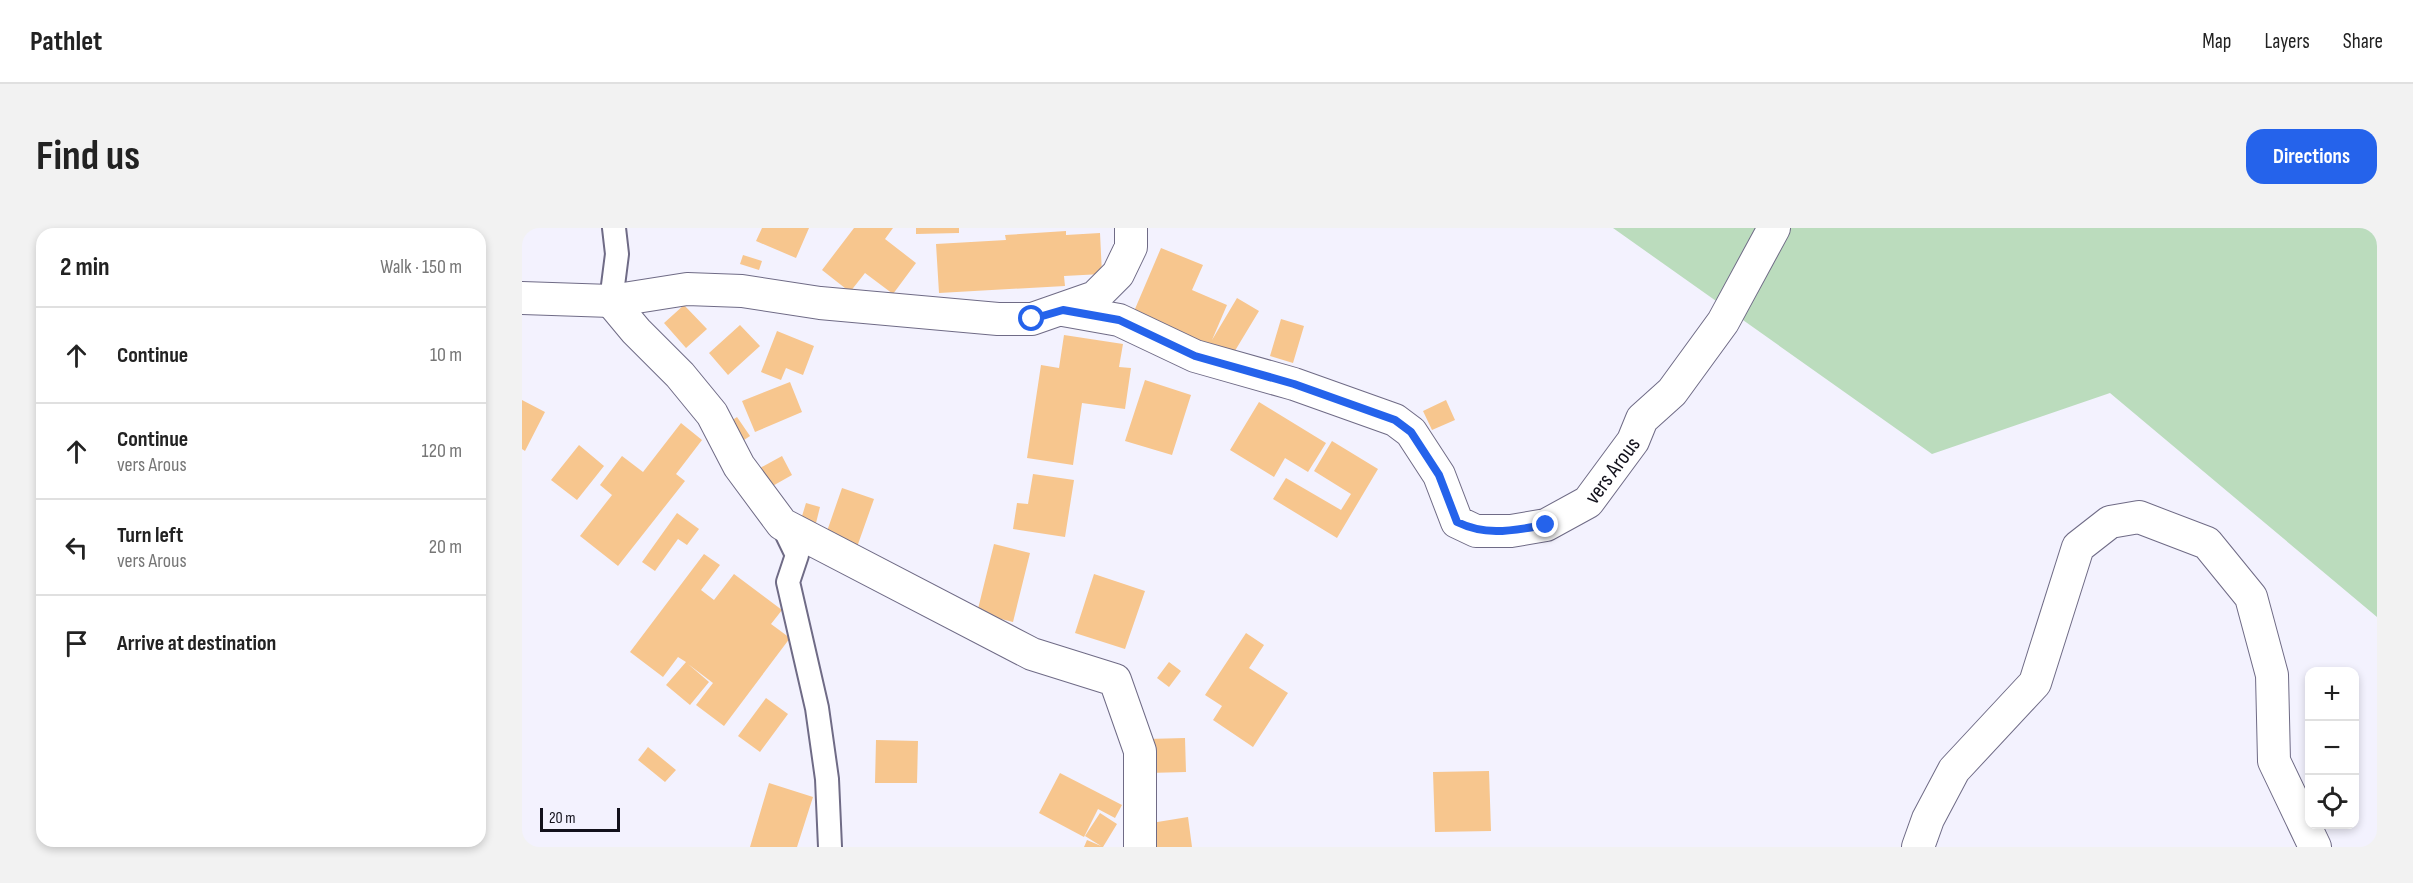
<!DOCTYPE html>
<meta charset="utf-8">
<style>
body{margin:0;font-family:"Sofia Sans Condensed",sans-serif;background:#f2f2f2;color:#222}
.controls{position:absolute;right:18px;bottom:18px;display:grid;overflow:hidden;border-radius:12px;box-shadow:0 3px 9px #0003}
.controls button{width:54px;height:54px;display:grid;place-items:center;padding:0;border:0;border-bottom:2px solid #e0e0e0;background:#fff;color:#222;font:30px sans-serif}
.scale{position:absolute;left:18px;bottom:15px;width:80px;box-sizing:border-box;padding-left:6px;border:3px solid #12111b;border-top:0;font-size:16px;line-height:21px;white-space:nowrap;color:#12111b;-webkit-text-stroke:4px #f3f2fe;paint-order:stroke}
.stop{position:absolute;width:18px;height:18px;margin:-14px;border:4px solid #2563eb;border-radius:50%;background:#fff}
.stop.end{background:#2563eb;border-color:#fff;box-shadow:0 2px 6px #0008}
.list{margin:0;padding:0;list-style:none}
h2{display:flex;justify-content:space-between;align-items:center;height:78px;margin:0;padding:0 24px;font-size:26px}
h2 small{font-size:20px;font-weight:400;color:#767676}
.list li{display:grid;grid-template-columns:39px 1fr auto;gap:18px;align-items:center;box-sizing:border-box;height:96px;padding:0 24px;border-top:2px solid #e0e0e0}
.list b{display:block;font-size:22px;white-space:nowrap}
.list p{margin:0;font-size:20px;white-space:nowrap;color:#767676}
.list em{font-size:20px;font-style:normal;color:#767676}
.icon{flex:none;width:33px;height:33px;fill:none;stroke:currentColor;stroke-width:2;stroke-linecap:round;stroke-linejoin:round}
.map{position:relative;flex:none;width:1855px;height:619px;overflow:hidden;border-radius:18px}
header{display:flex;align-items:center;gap:36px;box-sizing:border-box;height:84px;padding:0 30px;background:#fff;border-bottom:2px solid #e0e0e0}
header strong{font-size:28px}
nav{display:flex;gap:33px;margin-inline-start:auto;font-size:21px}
.intro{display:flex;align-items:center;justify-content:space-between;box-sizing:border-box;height:144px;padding:0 36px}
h1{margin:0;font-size:42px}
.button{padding:15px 27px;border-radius:18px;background:#2563eb;color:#fff;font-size:21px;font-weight:700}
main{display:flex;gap:36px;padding:0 36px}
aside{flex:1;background:#fff;border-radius:18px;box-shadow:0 3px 9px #0003}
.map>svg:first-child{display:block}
</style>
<header>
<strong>Pathlet</strong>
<nav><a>Map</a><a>Layers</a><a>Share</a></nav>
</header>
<div class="intro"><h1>Find us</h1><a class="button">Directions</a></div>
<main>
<aside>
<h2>2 min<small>Walk · 150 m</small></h2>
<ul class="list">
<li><svg class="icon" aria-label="ahead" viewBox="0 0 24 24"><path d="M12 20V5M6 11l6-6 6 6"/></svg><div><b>Continue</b></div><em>10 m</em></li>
<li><svg class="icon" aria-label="ahead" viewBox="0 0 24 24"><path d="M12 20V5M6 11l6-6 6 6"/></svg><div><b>Continue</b><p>vers Arous</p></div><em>120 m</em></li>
<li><svg class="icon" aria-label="left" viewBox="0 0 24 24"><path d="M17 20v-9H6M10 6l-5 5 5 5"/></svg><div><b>Turn left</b><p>vers Arous</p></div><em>20 m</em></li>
<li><svg class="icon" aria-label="arrive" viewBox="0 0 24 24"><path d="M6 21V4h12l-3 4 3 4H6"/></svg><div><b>Arrive at destination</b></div></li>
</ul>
</aside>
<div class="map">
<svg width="1855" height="619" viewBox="0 0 1855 619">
<rect width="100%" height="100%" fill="#f3f2fe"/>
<path fill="#bbdcbd" d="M 1091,0 L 1855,0 L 1855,389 L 1588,165 L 1410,226 Z"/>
<path fill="#f7c68e" d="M 240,0 L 287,0 L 274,30 L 234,13 Z
M 332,0 L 371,0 L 363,11 L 394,35 L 371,66 L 343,45 L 328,64 L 300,42 Z
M 394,0 L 437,0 L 437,5 L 394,6 Z
M 544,3 L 544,7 L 578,5 L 580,46 L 542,48 L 543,58 L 417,65 L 414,16 L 484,12 L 483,7 Z
M 639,20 L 681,37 L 670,62 L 705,77 L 690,112 L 715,70 L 737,83 L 708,131 L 610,88 Z
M 221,27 L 240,33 L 237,42 L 218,36 Z
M 162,77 L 185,101 L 164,120 L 142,95 Z
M 759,91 L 782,98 L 771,135 L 748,128 Z
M 218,97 L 238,118 L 206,147 L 187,125 Z
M 255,103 L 292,118 L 281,147 L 264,140 L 259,152 L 239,144 Z
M 542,107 L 601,116 L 597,139 L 609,140 L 603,181 L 560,175 L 551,237 L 505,230 L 519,137 L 537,140 Z
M 623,152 L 669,167 L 650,227 L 603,213 Z
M 268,154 L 280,184 L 233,204 L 220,173 Z
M 0,172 L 23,184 L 3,223 L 0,221 Z
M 924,172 L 933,192 L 910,202 L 901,183 Z
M 737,174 L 804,215 L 786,244 L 763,230 L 752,249 L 708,222 Z
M 215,189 L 228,208 L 213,218 L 200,199 Z
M 159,195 L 180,212 L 154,246 L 163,253 L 96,338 L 58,308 L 90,267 L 78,257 L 100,228 L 121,244 Z
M 810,213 L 856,241 L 815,310 L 751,271 L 764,250 L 819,282 L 829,266 L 792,243 Z
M 57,217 L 82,238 L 55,272 L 29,252 Z
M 260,228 L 270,247 L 240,264 L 229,245 Z
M 511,246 L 552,252 L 543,309 L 491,301 L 495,275 L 506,276 Z
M 320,260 L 352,271 L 335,319 L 303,309 Z
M 284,275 L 298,279 L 292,303 L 277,298 Z
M 155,285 L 177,301 L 165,317 L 156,311 L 133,343 L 120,334 Z
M 472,316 L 508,325 L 491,394 L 455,385 Z
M 182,326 L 198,337 L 179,362 L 192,372 L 212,346 L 260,382 L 249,396 L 268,410 L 202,498 L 174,477 L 191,455 L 166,436 L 187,454 L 168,477 L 144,457 L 164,434 L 156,429 L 141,449 L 108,424 Z
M 572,346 L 623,363 L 603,421 L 553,405 Z
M 724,405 L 742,417 L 727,440 L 766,465 L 731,519 L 691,492 L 700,478 L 683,467 Z
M 647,434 L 659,443 L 647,459 L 635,450 Z
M 244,470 L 266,486 L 238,524 L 216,508 Z
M 663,510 L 664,544 L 626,545 L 625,511 Z
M 354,512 L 396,513 L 395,555 L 353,555 Z
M 126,519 L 154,542 L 143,554 L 116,532 Z
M 967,543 L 969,603 L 913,604 L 911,544 Z
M 538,545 L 600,577 L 593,590 L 576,581 L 562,609 L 517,585 Z
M 247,555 L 291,569 L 275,619 L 228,619 Z
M 578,585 L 595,596 L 581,619 L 562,619 L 565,612 L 579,618 L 563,608 Z
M 666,589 L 670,619 L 620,619 L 617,597 Z"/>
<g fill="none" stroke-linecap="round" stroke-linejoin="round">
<defs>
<path id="street" d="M 89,73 L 95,26 L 92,0
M 260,296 L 275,327 L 266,354 L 295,480 L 305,551 L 308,619"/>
<g id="secondary">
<path d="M 0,70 L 89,73 L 165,61 L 220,63 L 298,75 L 476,91 L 510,91 L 573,69 L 596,46 L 609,19 L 609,0"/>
<path d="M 89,73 L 114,103 L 158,147 L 190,186 L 217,238 L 260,296 L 510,426 L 593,452 L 618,523 L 618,619"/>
<path id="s1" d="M 541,82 L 597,92 L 673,128 L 772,156 L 873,192 L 889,204 L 917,247 L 935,294 L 954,303 L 989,303 L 1024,297 L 1066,274 L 1111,213 L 1120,191 L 1150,164 L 1201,94 L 1252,0"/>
<path d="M 1396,619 L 1406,591 L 1432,542 L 1513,455 L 1556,319 L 1588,294 L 1617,289 L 1685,315 L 1729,369 L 1750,447 L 1752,533 L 1793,619"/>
</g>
</defs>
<use href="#street" stroke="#6f6b86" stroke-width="26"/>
<use href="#secondary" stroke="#6f6b86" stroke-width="34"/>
<use href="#street" stroke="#fff" stroke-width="22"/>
<use href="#secondary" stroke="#fff" stroke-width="32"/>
</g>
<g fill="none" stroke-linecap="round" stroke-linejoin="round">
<path stroke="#2563eb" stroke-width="8" d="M 510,91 L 541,82 L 597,92 L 673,128 L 772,156 L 873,192 L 889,204 L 917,247 L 935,294 C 966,309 992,302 1024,297"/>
</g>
<g text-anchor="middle" stroke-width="4.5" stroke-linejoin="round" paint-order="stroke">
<g font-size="22" fill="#12111b" stroke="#f3f2fe">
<text dy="8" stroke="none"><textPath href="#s1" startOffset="652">vers Arous</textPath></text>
</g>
</g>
</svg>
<div class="controls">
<button>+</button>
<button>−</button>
<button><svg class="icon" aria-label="locate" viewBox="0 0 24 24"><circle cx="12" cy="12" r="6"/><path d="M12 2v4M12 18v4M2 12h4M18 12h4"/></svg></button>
</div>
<div class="scale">20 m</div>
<div class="stop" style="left:510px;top:91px"></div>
<div class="stop end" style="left:1024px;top:297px"></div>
</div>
</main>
